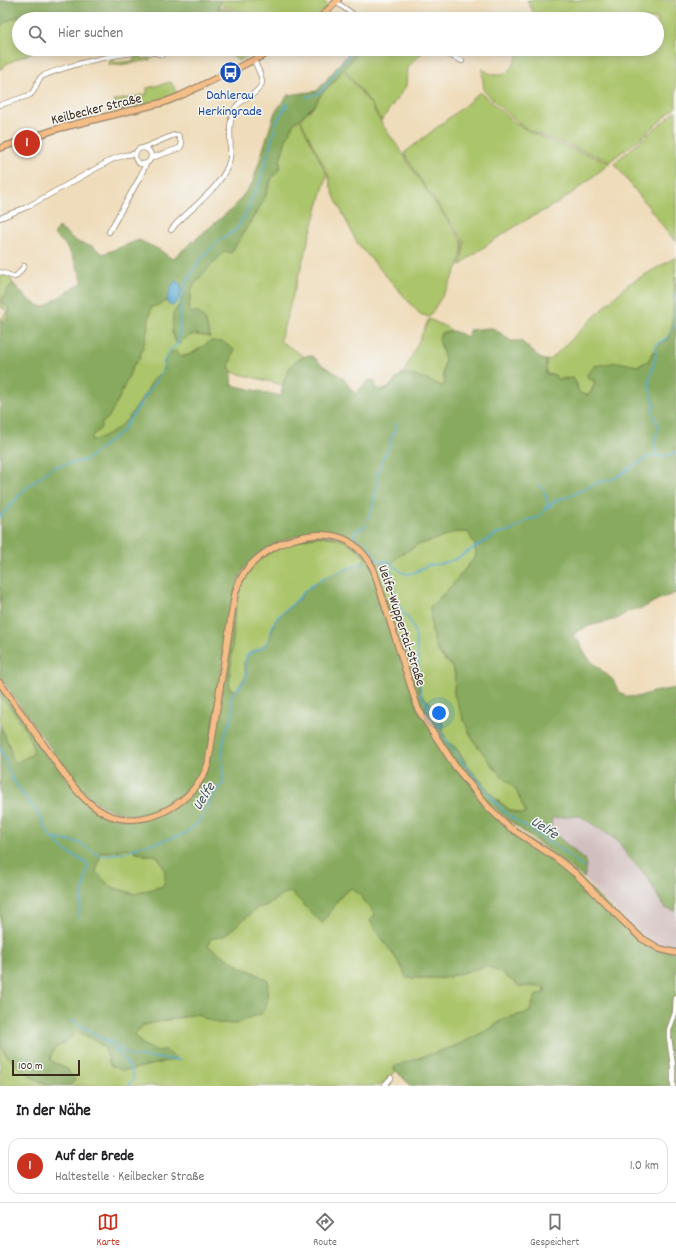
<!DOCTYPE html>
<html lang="de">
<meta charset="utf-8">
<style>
body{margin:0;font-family:Dekko,sans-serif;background:#f2f2f2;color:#202124}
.scale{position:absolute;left:12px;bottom:10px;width:68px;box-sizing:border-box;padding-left:4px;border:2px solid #3b2a1e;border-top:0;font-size:11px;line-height:14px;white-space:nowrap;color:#3b2a1e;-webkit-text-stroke:3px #f6f6f2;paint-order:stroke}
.you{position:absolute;left:439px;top:713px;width:14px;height:14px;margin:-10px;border:3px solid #fff;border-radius:50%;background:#1a73e8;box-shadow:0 0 0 6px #1a73e833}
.badge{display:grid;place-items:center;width:26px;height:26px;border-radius:50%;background:#c8321e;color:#fff;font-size:13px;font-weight:700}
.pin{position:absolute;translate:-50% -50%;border:2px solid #fff;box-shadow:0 1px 4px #0006}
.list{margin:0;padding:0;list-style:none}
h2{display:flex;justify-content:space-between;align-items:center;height:52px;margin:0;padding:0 16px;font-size:17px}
h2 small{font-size:13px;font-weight:400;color:#757577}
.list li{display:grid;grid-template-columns:26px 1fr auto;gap:12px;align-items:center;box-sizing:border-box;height:56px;margin:0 8px 8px;padding:0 8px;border:1px solid #e0e0e0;border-radius:12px}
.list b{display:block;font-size:15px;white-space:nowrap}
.list p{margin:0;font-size:13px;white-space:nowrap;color:#757577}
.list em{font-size:13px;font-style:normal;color:#757577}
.icon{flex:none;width:22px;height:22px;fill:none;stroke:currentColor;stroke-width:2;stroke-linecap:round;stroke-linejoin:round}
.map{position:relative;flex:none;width:676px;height:1086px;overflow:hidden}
.search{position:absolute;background:#fff;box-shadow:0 2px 10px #0003;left:12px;right:12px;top:12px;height:44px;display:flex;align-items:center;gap:10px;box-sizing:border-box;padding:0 14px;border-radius:22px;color:#757577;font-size:15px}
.sheet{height:116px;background:#fff}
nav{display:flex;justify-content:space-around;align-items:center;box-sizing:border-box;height:56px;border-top:1px solid #e0e0e0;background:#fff;font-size:11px;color:#757577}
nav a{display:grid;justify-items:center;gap:2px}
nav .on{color:#c8321e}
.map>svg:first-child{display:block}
</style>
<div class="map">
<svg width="676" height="1086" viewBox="0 0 676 1086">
<rect width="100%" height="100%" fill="#f6f6f2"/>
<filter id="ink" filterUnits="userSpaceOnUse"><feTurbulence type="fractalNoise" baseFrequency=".025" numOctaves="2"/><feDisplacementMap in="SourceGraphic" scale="8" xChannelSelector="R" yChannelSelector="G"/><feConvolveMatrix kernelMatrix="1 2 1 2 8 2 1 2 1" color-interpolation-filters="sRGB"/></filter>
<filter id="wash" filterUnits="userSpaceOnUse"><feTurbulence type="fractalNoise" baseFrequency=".012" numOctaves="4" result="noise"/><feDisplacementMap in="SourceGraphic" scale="16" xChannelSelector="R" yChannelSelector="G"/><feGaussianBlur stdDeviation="0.9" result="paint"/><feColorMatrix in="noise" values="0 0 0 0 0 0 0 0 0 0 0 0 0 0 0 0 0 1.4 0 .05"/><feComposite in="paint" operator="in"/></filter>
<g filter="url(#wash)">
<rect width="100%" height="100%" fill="#efdcba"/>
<path fill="#d1bfbf" d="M 580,816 L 618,841 L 627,855 L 648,878 L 664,908 L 676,911 L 676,951 L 661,947 L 645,938 L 601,897 L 584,878 L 587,865 L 585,860 L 557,836 L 551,828 L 551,818 Z"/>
<path fill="#abc56a" stroke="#737844" d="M 220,0 L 323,0 L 328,6 L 315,19 L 266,19 L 223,6 L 219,3 Z
M 527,0 L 676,0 L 676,107 L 642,137 L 610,161 L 528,130 L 505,112 L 484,91 L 482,69 C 505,84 513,69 520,49 L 657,49 L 657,19 L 537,19 Z
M 219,7 L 257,19 L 218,19 Z
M 27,13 L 65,18 L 81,16 L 102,19 L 19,19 L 19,49 L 40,49 L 6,64 L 0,70 L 0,26 L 7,21 Z
M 213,49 L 264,49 L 238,61 L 234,56 L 213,53 Z
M 355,49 L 384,49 L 388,50 L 389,49 L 426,49 L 407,68 L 406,86 L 381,121 L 372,105 L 344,68 L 357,53 Z
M 150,56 L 152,58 L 150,60 L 120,65 L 109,65 L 110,60 L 114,59 L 114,63 L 134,61 L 134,57 Z
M 343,69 L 371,105 L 384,127 L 403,154 L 424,187 L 462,241 C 466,263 440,299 429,317 L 420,314 L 417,311 L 357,243 L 335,198 L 331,187 L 328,174 L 302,124 L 301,118 L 315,105 L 321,94 L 334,82 Z
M 171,82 L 177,93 L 154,102 L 116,112 L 114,101 L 147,94 L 147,88 Z
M 480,92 C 494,103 506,118 522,127 C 549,143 581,151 610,163 L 575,191 L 558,203 L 524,221 L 494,240 L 466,260 L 460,267 L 464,247 L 464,241 L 425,187 L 404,153 L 463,107 Z
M 676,111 L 676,241 L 674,240 L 614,163 Z
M 300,119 L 327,175 L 280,341 L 305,357 C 292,362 287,372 283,385 L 232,372 L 229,366 L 234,350 L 206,345 L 191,354 L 165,361 L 162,372 C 151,380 149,388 142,399 C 130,418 115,437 91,441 L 91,436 L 100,429 L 102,423 L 108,418 L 118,400 L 133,366 L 139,359 L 146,337 L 151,307 C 164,304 167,301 174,291 L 183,290 C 183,300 179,306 173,314 L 180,344 C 186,337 190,332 199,336 L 205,320 L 198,313 L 188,312 L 192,288 L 199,278 L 222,254 L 225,251 L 231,253 L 264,200 L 272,178 L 280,168 L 280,160 L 286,140 L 294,123 Z
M 676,257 L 674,316 L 670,337 L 661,343 L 654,351 L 648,361 L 637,366 L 627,364 L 595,366 C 595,376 596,387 588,395 L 581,394 L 578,391 L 577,383 L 566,378 L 558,380 L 546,375 L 546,360 L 550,360 L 627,285 Z
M 0,272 L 9,276 L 13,283 L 7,290 C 9,302 13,313 4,322 L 0,321 L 0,318 L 2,319 L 7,310 L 0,307 Z
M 429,319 L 450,329 L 451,331 L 441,333 L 441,346 L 445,360 L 443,372 L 445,384 L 442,386 L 404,373 Z
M 455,532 L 468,532 L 475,545 L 476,556 L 454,583 L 430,607 L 432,631 L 436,648 L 444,660 L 451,665 L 455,674 L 454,694 L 463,718 L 473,740 L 496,770 L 516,790 L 526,813 L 522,814 L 510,810 L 490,794 L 469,768 L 457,750 L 446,740 L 443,732 L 443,727 L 440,714 L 421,694 L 411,661 L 404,645 L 396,633 L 372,565 L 392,563 L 399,556 L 417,545 L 443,537 Z
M 317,536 C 343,537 347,540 365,557 L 364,562 L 306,590 L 297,601 L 278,617 L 275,622 L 269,639 L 263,647 L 251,652 L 244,664 L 246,675 L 240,686 L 234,691 L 229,687 L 234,618 L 239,588 L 249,568 L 278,546 Z
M 0,697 C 16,711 29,732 35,753 L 17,763 L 12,759 L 9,745 L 0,725 Z
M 127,848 L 145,855 L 156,855 C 164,864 169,875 163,887 L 135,894 L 111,887 L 96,872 L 101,852 L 109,852 Z
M 351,888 L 359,894 L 375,914 L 407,978 L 443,978 L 487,966 L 500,972 L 519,986 L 544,987 L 545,994 L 532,1003 L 530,1012 L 503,1019 L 490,1029 L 455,1046 L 422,1058 L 396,1071 L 380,1086 L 69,1086 L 75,1080 L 67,1069 L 50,1060 L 53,1050 L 68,1040 L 76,1031 L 93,1039 L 105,1048 L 110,1065 L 130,1070 L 145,1066 L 155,1051 L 142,1044 L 134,1035 L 143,1025 L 198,1014 L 203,1018 L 218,1023 L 236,1024 L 248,1018 L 261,1014 L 257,974 L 239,966 L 208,946 L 210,938 L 224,936 L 257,908 L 265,906 L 284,894 L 290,892 L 297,896 L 322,923 C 331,911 338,896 351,888 Z
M 0,1046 L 5,1054 L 48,1085 L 54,1086 L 0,1086 Z"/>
<path fill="#88aa5e" stroke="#626a3e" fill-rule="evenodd" d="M 0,0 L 220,0 C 219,6 219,12 218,19 L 186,19 L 181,17 L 165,15 L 103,19 L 80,15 L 65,18 L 27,13 L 7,21 L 0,26 Z
M 350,49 L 355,49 L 357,53 L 334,81 L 321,94 L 315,105 L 294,123 L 286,140 L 280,160 L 280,168 L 272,178 L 264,200 L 231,253 L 225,251 L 222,254 L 199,278 L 192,288 L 188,312 L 198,312 L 205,320 L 210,337 C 193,335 193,330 180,344 L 176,343 L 172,332 L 173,314 L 179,306 L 183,296 L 183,290 L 174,291 C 167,301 164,304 151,307 L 146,337 L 139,359 L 133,366 L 118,400 L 108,418 L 102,423 L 100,429 L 92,436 L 91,440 C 100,440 106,436 114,431 C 126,423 134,411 142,399 C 149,388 151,380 162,372 L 167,354 L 175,351 L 182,357 L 191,354 L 211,341 L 223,342 L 234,350 L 229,366 L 232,372 L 231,385 L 281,396 C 283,383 286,368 297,360 C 300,358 306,356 309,355 L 314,357 L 321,364 L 343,378 L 355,394 L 369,380 L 375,381 L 375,386 L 380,390 L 387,389 L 402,373 L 420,377 L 442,386 L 445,384 L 443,372 L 445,360 L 439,339 L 441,333 L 453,331 L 468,337 L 469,330 L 490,328 L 495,329 L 511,341 L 521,341 L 541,359 L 546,360 L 546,374 L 555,375 L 558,380 L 573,378 C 577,383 576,389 581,394 L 588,395 L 592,391 L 595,381 L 588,379 L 587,374 L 595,366 L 617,362 L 637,366 L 648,361 L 654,351 L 661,343 L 670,337 C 674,317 672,296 676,276 L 676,593 L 657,600 L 643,608 L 628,611 L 617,619 L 589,626 L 578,631 L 573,636 L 580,642 L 583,651 L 591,661 L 613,680 L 619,692 L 626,696 L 637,697 L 653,692 L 676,688 L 676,911 L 664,908 L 648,878 L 627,855 L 618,841 L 580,816 L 552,818 L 551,828 L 557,836 L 585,860 L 587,865 L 584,878 C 550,850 512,826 480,795 C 464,779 453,759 440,741 C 431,727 421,713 415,697 C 408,679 404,660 398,641 L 400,641 L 404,645 L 421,694 L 440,714 L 443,727 L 443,732 L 446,740 L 457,749 L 469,768 L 497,800 L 510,811 L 522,814 L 526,813 L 516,790 L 496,770 L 473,740 L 463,718 L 454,694 L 455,674 L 451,665 L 445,660 L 436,648 L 432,631 L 430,608 L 454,583 L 476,556 L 475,545 L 468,532 L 455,532 L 443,537 L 417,545 L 399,556 L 392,563 L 371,565 L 379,583 L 418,709 L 455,766 L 478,794 L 488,807 L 509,827 L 556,858 L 576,874 L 624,922 L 641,938 L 660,949 L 676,953 L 676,1086 L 411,1086 L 393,1068 L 403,1063 L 455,1046 L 490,1029 L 503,1019 L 530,1012 L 536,995 L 545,993 L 544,987 L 519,986 L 500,972 L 486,966 L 443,978 L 406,978 L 403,969 L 370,921 L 375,914 L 359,894 L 351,888 C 337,896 331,911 323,923 C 310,914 303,901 290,892 L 284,894 L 265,906 L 257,908 L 224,936 L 210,939 L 208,946 L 239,966 L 268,980 L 267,1004 L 261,1014 L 248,1018 L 236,1024 L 218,1023 L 203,1018 L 198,1014 L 143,1025 L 134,1035 L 142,1044 L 155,1051 L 165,1050 L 177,1059 L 130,1070 L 121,1070 L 110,1065 L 105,1048 L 93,1039 L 76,1031 L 68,1040 L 53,1050 L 50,1060 L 67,1069 L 75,1080 L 69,1086 C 64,1086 59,1086 54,1086 C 35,1084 10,1061 0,1046 L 0,725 L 9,745 L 12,759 L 16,763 L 34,753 C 29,732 16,711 0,697 L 0,683 L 69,781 C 81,796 93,809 111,816 C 149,830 196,800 208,764 L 236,590 C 240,578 247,568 256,559 C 274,542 309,532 333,536 C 343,538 350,544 358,547 C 329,518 267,538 245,568 C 235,582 232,601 229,617 L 208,761 C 202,783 188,794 170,805 C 144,821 110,816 88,796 C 73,782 61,763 49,746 C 32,723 16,700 0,677 L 0,321 L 4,322 L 7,319 L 10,308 L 1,303 L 7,290 L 13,283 C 21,292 31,305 44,307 L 83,282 C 76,264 71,246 54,235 L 58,227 L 79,243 L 92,246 L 103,254 L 139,240 L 160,250 L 172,259 L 233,208 L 252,184 L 275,112 L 288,95 L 317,91 L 347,55 ZM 317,536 C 339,537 350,540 365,557 L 364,562 L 325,577 L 306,590 L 297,601 L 278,617 L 275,622 L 269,639 L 263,647 L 247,655 L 244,664 L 246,675 L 240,686 L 234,691 L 229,687 C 230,670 232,654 233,638 C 234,621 234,602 239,586 C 251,552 285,542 317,536 ZM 127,848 L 145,855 L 156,855 C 164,864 168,875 163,886 L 135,894 L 111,887 L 96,872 L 101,852 L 109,852 Z"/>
<path fill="#54a9d0" stroke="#486a77" d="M 175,281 L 181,284 C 182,292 179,303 172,306 L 167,303 C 167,297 171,285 175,281 Z"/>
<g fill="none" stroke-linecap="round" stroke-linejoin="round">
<path stroke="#54a9d0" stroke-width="1.5" d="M 343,63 L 349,55 L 352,49
M 306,97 C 310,96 316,95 319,93 C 327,86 332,76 339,68
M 652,412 L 655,404 C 653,399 650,392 649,386 C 649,378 652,371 654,364 C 656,358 656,351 655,345 L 667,338 L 675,324 L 676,294
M 654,414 L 659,429
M 657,432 L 654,442 L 657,456
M 539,484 L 543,489
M 544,492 L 548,502 L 545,509
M 0,517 L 25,489 L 53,467 L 86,460 L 122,431 L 165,367 L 163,363 L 171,349 L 177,345 L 179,333 L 180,302 L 186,284 L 198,262 L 218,241 L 236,230 L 249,208 L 251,201 L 261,179 L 277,121 L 288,103
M 367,520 L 372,509 L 377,486 L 377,473 L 380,469 L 381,462 L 390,445 L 392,435 L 395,432 L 396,423
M 366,524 L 364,527 L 355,531 L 354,538 L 367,545 L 376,559
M 371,560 L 383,561 L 391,569 L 394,578 L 394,590 L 397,603 L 411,623 L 415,633 L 418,659 L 421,695 L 429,707 L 437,713 L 443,736 L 463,763 L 505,813 L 548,842 L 558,847 L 584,868
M 383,561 L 391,562 L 401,572 L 408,574 L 416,572 L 428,565 L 440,564 L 456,559 L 498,533 L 511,531 L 527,520 L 537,518 L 555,501 L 567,497 L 597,483 L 613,479 L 646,458 L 651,456 L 666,456 L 676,452
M 0,746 L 12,779 L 39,815 L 51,838 L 80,843 L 96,854 L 101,856 L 126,852 L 141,846 L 163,841 L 184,834 L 199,822 L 219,787 L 223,784 C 224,777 222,772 222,766 C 222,757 222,747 224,738 C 225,729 233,722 233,713 C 234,708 229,701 232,696 C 235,688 244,685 246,677 C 249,669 242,663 247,656 C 251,650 261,652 266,644 C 270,637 271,628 275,621 C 279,614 289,608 295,602 C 299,598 302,593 307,589 C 324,576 345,570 364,562
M 55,840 L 64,850 L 88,864 L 78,918
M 676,935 L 676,938
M 71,1020 C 90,1030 117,1046 128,1065 C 131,1069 132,1074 134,1079 L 130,1082 L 130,1086
M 103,1040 L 111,1041 L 131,1056 L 180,1060"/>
</g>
</g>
<g filter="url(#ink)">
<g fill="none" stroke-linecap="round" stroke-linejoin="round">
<defs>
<path id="minor" d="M 336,2 L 360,19
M 436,49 L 462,61
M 0,105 L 30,95 C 36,91 36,82 41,77 C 62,66 142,45 163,55
M135 156a8 8 0 1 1 16 0a8 8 0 1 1-16 0Z
M 143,148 L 174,135 L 178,135 L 182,144 L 180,148 L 151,158
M 0,218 L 27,207 L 113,159 L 125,155 L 135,154
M 171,230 L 176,224 C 194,206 226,183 230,158 C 232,142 227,125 234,110 C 240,97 257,97 262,83 L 261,76 L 254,60
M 109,232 L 139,179 L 146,164
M 0,272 L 15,277 L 19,273 L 24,266
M 384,1086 L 391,1078
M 673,1086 L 673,1066 L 669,1037 L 669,1030 L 675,1013 L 676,997"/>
<path id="major" d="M 319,19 L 338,0
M 0,148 L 60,128 L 165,102 L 180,96 L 276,49
M 0,683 L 69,781 C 81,796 93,809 111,816 C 149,829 196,801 208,764 L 232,612 C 234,598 236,584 245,572 C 264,544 317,524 348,541 C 360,548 367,557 373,568 L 418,709 L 455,766 L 488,807 L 509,827 L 556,858 L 576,874 L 624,922 L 641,938 L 660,949 L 676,953"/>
</defs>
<use href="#minor" stroke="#95836c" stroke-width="6"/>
<use href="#major" stroke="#95836c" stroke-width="8"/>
<use href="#minor" stroke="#fff" stroke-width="4.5"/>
<use href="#major" stroke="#f6be87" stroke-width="5.5"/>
</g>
</g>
<defs>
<symbol id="bus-disc" viewBox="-11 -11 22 22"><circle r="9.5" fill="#1a4fb4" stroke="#f6f6f2"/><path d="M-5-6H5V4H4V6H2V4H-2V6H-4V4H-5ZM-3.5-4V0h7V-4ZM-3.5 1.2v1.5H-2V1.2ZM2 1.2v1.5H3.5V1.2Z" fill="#fff"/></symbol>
</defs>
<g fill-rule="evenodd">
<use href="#bus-disc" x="218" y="60" width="25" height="25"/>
</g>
<g text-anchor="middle" stroke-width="3" stroke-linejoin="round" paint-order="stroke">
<g font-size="14" fill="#164399" stroke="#f6f6f2">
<text x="230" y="99">Dahlerau<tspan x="230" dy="16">Herkingrade</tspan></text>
</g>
<g font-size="14" fill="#3b2a1e" stroke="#f6f6f2">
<text transform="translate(96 108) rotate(-14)" y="5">Keilbecker Straße</text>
<text transform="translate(403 625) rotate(72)" y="5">Uelfe-Wuppertal-Straße</text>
</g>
<g font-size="15" font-style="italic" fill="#44565c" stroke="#f6f6f2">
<text transform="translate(203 796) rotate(-58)" y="5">Uelfe</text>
<text transform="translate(545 827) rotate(33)" y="5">Uelfe</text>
</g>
</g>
</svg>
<div class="scale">100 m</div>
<div class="you"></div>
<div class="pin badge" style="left:27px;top:143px">1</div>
<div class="search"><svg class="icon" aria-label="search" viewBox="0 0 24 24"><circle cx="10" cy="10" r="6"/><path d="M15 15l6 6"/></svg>Hier suchen</div>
</div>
<section class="sheet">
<h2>In der Nähe<small></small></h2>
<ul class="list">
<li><span class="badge">1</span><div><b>Auf der Brede</b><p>Haltestelle · Keilbecker Straße</p></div><em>1.0 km</em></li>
</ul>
</section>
<nav>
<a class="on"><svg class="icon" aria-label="map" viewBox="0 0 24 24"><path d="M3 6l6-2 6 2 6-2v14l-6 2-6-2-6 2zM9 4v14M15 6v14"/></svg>Karte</a>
<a><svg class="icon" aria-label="directions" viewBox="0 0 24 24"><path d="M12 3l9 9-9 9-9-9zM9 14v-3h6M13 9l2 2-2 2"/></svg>Route</a>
<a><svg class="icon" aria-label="saved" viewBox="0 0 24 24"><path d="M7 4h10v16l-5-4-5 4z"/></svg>Gespeichert</a>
</nav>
